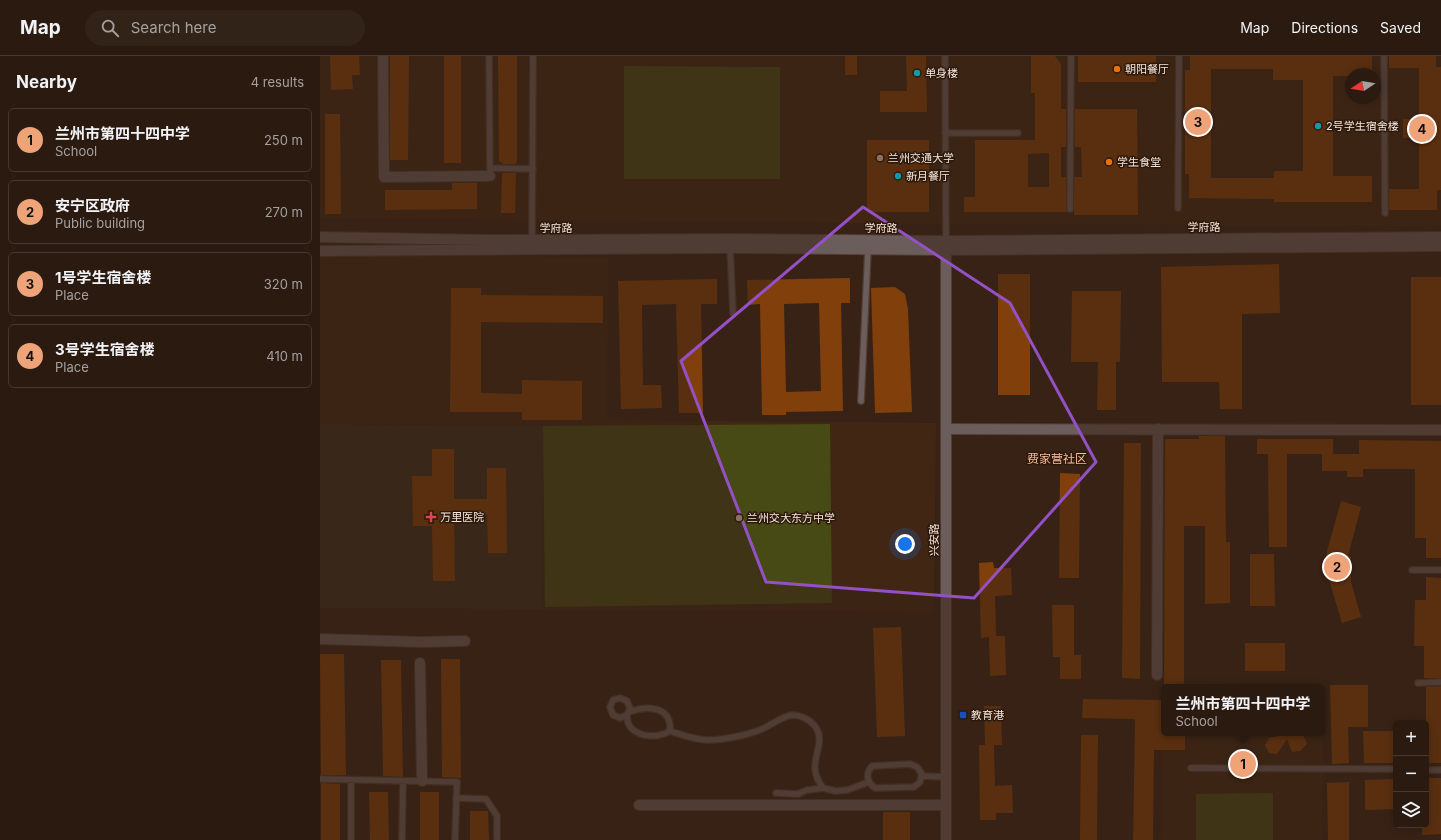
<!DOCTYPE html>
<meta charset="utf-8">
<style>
body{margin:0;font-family:Inter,"Noto Sans SC",sans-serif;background:#322319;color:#f1f3f6}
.controls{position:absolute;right:12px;bottom:12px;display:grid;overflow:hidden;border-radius:6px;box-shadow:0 2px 10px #0003}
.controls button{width:36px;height:36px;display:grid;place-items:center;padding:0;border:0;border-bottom:1px solid #463830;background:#2a1a10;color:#f1f3f6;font:20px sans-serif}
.compass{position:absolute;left:1025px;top:12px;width:36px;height:36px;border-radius:50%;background:#2a1a10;box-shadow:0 2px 10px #0003;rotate:258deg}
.you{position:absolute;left:585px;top:488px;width:14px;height:14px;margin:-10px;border:3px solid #fff;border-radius:50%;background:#1a73e8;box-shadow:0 0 0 6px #1a73e833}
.badge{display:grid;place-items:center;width:26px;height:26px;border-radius:50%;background:#efa378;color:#111;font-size:13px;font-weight:700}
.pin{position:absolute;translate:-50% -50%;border:2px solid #fff;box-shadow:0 1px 4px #0006}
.popup{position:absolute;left:841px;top:628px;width:164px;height:52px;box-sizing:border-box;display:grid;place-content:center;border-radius:6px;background:#2a1a10;filter:drop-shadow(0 1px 3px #0005);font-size:13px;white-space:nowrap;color:#a5a19f}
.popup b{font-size:15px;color:#f1f3f6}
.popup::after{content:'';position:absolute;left:50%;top:100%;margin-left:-8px;border:8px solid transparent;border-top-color:#2a1a10}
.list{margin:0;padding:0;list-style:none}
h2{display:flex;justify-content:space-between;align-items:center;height:52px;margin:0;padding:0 16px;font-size:17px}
h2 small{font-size:13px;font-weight:400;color:#a5a19f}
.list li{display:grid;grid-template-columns:26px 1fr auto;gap:12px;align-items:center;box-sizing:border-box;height:64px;margin:0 8px 8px;padding:0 8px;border:1px solid #463830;border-radius:6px}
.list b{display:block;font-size:15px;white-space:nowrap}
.list p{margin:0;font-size:13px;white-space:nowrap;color:#a5a19f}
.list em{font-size:13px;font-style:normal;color:#a5a19f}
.icon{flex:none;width:22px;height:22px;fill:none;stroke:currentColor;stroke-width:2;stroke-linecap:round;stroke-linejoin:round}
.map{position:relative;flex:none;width:1121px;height:784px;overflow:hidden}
header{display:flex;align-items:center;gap:24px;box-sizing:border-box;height:56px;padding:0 20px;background:#2a1a10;border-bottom:1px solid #463830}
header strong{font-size:19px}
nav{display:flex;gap:22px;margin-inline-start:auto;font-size:14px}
.search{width:280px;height:36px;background:#322319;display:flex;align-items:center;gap:10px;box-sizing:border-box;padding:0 14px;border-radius:22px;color:#a5a19f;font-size:15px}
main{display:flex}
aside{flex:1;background:#2a1a10}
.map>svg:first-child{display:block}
</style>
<header>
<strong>Map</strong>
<div class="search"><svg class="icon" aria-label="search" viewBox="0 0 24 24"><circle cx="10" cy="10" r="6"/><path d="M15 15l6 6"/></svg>Search here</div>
<nav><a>Map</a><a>Directions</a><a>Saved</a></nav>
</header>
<main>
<aside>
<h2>Nearby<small>4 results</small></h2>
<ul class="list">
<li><span class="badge">1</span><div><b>兰州市第四十四中学</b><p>School</p></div><em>250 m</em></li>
<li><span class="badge">2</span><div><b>安宁区政府</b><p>Public building</p></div><em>270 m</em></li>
<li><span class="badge">3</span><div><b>1号学生宿舍楼</b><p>Place</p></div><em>320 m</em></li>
<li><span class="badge">4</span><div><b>3号学生宿舍楼</b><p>Place</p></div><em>410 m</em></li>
</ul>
</aside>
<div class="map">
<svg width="1121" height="784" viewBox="0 0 1121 784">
<rect width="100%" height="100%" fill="#382215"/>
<path fill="#412614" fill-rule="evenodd" d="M 0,0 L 1121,0 L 1121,170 L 616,168 L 0,162 ZM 1031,18 L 1055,18 L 1055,42 L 1031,42 Z
M 0,199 L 288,201 L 287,364 L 616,367 L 614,556 L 222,553 L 223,370 L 0,368 Z
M 844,626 L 931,628 L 992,631 L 844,631 Z
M 1002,631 L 1004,632 L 1002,784 L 841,784 L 844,632 L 844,677 L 1002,677 Z"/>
<path fill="#3a2d1f" d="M 0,368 L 223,370 L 222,553 L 0,552 Z"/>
<path fill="#474a15" d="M 304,10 L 460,11 L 460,123 L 304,123 Z
M 510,368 L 512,547 L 225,551 L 223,370 Z
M 953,737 L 953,784 L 876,784 L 876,738 Z"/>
<path fill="#813f0b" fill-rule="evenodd" d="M 10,0 L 39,0 L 40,19 L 32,19 L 33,33 L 11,34 Z
M 70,0 L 89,0 L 88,104 L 70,104 Z
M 124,0 L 141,0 L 141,107 L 124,107 Z
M 178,0 L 197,0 L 197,106 L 196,106 L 196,108 L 182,108 L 182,106 L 179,106 Z
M 525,0 L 537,0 L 537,19 L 525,19 Z
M 586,0 L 606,0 L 607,56 L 560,56 L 560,35 L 587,35 Z
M 711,0 L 735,0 L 741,8 L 741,53 L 746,53 L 746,91 L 741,91 L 741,121 L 746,121 L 746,153 L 747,156 L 644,156 L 644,141 L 655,141 L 655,84 L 715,84 L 715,37 L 711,37 ZM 729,97 L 729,131 L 708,131 L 708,98 Z
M 758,0 L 836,0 L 836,26 L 758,26 Z
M 870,0 L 1052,0 L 1052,18 L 1031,18 L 1031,20 L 1013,20 L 1013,120 L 1052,120 L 1052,146 L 954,146 L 954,143 L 869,142 L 869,118 L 865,118 L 865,14 L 870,14 ZM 891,13 L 953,13 L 953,24 L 983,24 L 983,115 L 954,115 L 954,122 L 891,122 Z
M 1069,0 L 1116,0 L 1116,11 L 1121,11 L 1121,134 L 1117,134 L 1117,154 L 1069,154 L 1069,133 L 1099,133 L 1099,82 L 1083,82 L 1083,63 L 1099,63 L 1099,12 L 1069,12 Z
M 755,53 L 817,53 L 818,159 L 754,159 L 754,121 L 762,121 L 761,91 L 755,91 Z
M 5,58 L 20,58 L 21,158 L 5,158 Z
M 547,84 L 609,84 L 609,156 L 547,156 Z
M 182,117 L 196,117 L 195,157 L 181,157 Z
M 132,127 L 157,127 L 157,153 L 65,154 L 65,134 L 132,134 Z
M 959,208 L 960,257 L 922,258 L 922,353 L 900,353 L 899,326 L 842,326 L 841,211 Z
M 678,218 L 710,218 L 710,339 L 678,339 Z
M 1091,221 L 1121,221 L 1121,349 L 1091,349 Z
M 530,222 L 530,247 L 521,247 L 523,355 L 466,356 L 466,359 L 442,359 L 440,248 L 428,249 L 427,224 ZM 499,247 L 501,335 L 466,336 L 464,248 Z
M 397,223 L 397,248 L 381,248 L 383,357 L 359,357 L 356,248 L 322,249 L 323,329 L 341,329 L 342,352 L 301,353 L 298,225 Z
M 575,231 L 585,238 L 588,253 L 592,356 L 555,357 L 551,232 Z
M 131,232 L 161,232 L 161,239 L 283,240 L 283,267 L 161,266 L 161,337 L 202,338 L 202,324 L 262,325 L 262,364 L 202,364 L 202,356 L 130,356 Z
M 752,235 L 801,235 L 800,306 L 796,306 L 796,354 L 777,354 L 778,306 L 751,306 Z
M 879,380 L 905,380 L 906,486 L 910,486 L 910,547 L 885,548 L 885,470 L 864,470 L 864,631 L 844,631 L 845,383 L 879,383 Z
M 937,383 L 1013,383 L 1013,398 L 1039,398 L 1039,384 L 1121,385 L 1121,502 L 1106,502 L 1106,482 L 1095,482 L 1095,413 L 1043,413 L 1043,421 L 1027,421 L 1027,415 L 1002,415 L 1002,398 L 967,398 L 967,491 L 949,491 L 948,398 L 937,398 Z
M 804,387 L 821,387 L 820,623 L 802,622 Z
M 112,393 L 134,393 L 134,443 L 167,443 L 167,412 L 186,412 L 187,497 L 168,497 L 167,458 L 134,458 L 135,525 L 113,525 L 112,470 L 93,470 L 92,420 L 112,420 Z
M 740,417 L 760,418 L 759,522 L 739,522 Z
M 1021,445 L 1041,451 L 1028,500 L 1031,500 L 1031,526 L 1041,561 L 1022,567 L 1009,524 L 1005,523 L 1006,499 Z
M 930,498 L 954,498 L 955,550 L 930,550 Z
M 673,506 L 674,512 L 691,512 L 692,539 L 675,540 L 676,580 L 685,580 L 686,619 L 670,620 L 669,581 L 661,582 L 659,507 Z
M 1106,521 L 1121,522 L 1121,622 L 1104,622 L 1104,590 L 1094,590 L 1095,544 L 1106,544 Z
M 732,549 L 754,549 L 754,599 L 761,599 L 761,623 L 740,623 L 740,601 L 733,601 Z
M 581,571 L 585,680 L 557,681 L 553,572 Z
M 925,587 L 965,587 L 965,615 L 925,615 Z
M 0,598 L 24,598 L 26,719 L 1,719 Z
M 121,603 L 140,603 L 141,722 L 122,721 Z
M 61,604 L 81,604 L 83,721 L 63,720 Z
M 1010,629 L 1048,629 L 1048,671 L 1028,671 L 1029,707 L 1012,708 Z
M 1121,630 L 1121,707 L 1106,707 L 1106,631 Z
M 763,643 L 844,644 L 844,677 L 865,677 L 865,694 L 834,694 L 833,784 L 813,784 L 815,663 L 762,662 Z
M 664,650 L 681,650 L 682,689 L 674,689 L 675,730 L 692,729 L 693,757 L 676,757 L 676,764 L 660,764 L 659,689 L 665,689 Z
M 1043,675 L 1076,675 L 1076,707 L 1044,707 Z
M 956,677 L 971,677 L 969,680 L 983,679 L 987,688 L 980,695 L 972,696 L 967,683 L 957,698 L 949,697 L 945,689 L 950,681 L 956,681 Z
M 761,679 L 778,679 L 777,784 L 760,784 Z
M 1106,722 L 1121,722 L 1121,778 L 1102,779 L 1102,769 L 1106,769 Z
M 1076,723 L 1076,753 L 1045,754 L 1045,724 Z
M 1029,726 L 1029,784 L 1008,784 L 1007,727 Z
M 1,727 L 20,728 L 20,784 L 1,784 Z
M 49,736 L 68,736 L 69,784 L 50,784 Z
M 100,736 L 119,736 L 119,784 L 100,784 Z
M 150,755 L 168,755 L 169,784 L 150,784 Z
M 563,756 L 590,756 L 590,784 L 563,784 Z"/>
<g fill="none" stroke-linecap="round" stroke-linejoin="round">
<defs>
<path id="service" d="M 169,0 L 170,120
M 625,0 L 626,185
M 1064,0 L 1065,157
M 625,77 L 698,77
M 170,112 L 213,113
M 858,152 L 859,0
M 750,153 L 751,0
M 212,184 L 213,0
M 410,191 L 413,257
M 541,345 L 548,193
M 1092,514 L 1120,514
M 1098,627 L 1121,626
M 309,656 C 327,649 352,650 350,675
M 307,659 L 300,662 L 293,659 L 290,651 L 293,644 L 300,642 L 307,645 L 310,652 C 309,655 307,658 307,661 C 308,681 336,684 350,675
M 350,675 C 362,679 375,684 388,684 C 403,684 428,679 442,673 C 452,669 462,660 472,659 C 480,659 489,663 494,669 C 506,683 494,697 495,712 C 495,720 499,726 503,732
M 590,708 L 597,711 L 602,718 L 600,726 L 594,731 L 555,732 C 547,726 545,718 552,710 Z
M 871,712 L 1076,713
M 1106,714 L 1121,714
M 602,720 L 626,721
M 0,723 L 137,726 L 135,784
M 456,737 L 478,738 L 487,734 L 503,732 L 515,735 L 527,734 L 549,726
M 136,742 L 166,743 L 177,760 L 177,784
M 31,784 L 31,724
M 82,784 L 83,725"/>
<path id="minor" d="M 63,0 L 64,121 L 170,120
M 626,373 L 1121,374
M 0,583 L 101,586 L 145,585
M 100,607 L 102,725
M 837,619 L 838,373
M 319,749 L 626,749"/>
<path id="tertiary" d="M 0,181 L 170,184 L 410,183 L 626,185 L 1121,181
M 0,195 L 410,192 L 626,194 L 1121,190
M 626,784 L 626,189"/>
</defs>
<use href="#service" stroke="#523d31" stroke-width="8"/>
<use href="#minor" stroke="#523d31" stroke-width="12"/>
<use href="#tertiary" stroke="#523d31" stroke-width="12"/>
<use href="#service" stroke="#6b5d5b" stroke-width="5.5"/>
<use href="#minor" stroke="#6b5d5b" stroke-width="10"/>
<use href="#tertiary" stroke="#6b5d5b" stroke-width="10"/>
</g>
<path d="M0 0H1121V784H0ZM 543,151 L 690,247 L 776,406 L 654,542 L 446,526 L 361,305 Z" fill="#382215" fill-opacity=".55" fill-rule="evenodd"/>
<path fill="none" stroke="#9351c5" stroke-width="3" stroke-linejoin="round" d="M 543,151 L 690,247 L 776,406 L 654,542 L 446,526 L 361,305 Z"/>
<g fill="#e8710a" stroke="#2d190b" stroke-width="1.5">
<circle cx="797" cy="13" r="4"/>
<circle cx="789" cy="106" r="4"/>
</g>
<g fill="#0f9aa8" stroke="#2d190b" stroke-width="1.5">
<circle cx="597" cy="17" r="4"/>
<circle cx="998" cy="70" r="4"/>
<circle cx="578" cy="120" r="4"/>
</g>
<g fill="#8d6e63" stroke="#2d190b" stroke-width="1.5">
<circle cx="560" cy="102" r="4"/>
<circle cx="419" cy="462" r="4"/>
</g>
<path fill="#e0444e" stroke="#2d190b" stroke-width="1.5" d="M109 455h4v4h4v4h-4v4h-4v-4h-4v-4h4z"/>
<rect fill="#1a4fb4" stroke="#2d190b" stroke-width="1.5" x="639" y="655" width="8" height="8" rx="2"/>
<g text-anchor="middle" stroke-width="3" stroke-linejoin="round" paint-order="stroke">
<g font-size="11" fill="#f4e5dc" stroke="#2d190b" text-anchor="start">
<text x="805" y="17">朝阳餐厅</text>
<text x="605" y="21">单身楼</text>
<text x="1006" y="74">2号学生宿舍楼</text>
<text x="568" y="106">兰州交通大学</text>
<text x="797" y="110">学生食堂</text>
<text x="586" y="124">新月餐厅</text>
<text x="120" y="465">万里医院</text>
<text x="427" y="466">兰州交大东方中学</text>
<text x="651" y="663">教育港</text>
</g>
<g font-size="11" fill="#f4e5dc" stroke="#2d190b">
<text x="884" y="175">学府路</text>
<text x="236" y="176">学府路</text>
<text transform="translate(561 172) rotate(1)" y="4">学府路</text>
<text transform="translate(614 484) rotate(-90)" y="4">兴安路</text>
</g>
<g font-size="12" fill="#f8be9e" stroke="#2d190b">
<text x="737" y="407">费家营社区</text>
</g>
</g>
</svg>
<div class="controls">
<button>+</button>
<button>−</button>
<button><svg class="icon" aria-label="layers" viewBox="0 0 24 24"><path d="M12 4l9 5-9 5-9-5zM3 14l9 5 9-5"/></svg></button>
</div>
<svg class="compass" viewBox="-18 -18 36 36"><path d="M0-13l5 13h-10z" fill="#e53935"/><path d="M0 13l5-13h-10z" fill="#a5a19f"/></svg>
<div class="you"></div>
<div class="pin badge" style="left:923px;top:708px">1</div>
<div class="popup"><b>兰州市第四十四中学</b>School</div>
<div class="pin badge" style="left:1017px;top:511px">2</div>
<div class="pin badge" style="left:878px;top:66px">3</div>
<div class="pin badge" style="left:1102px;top:73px">4</div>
</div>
</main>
